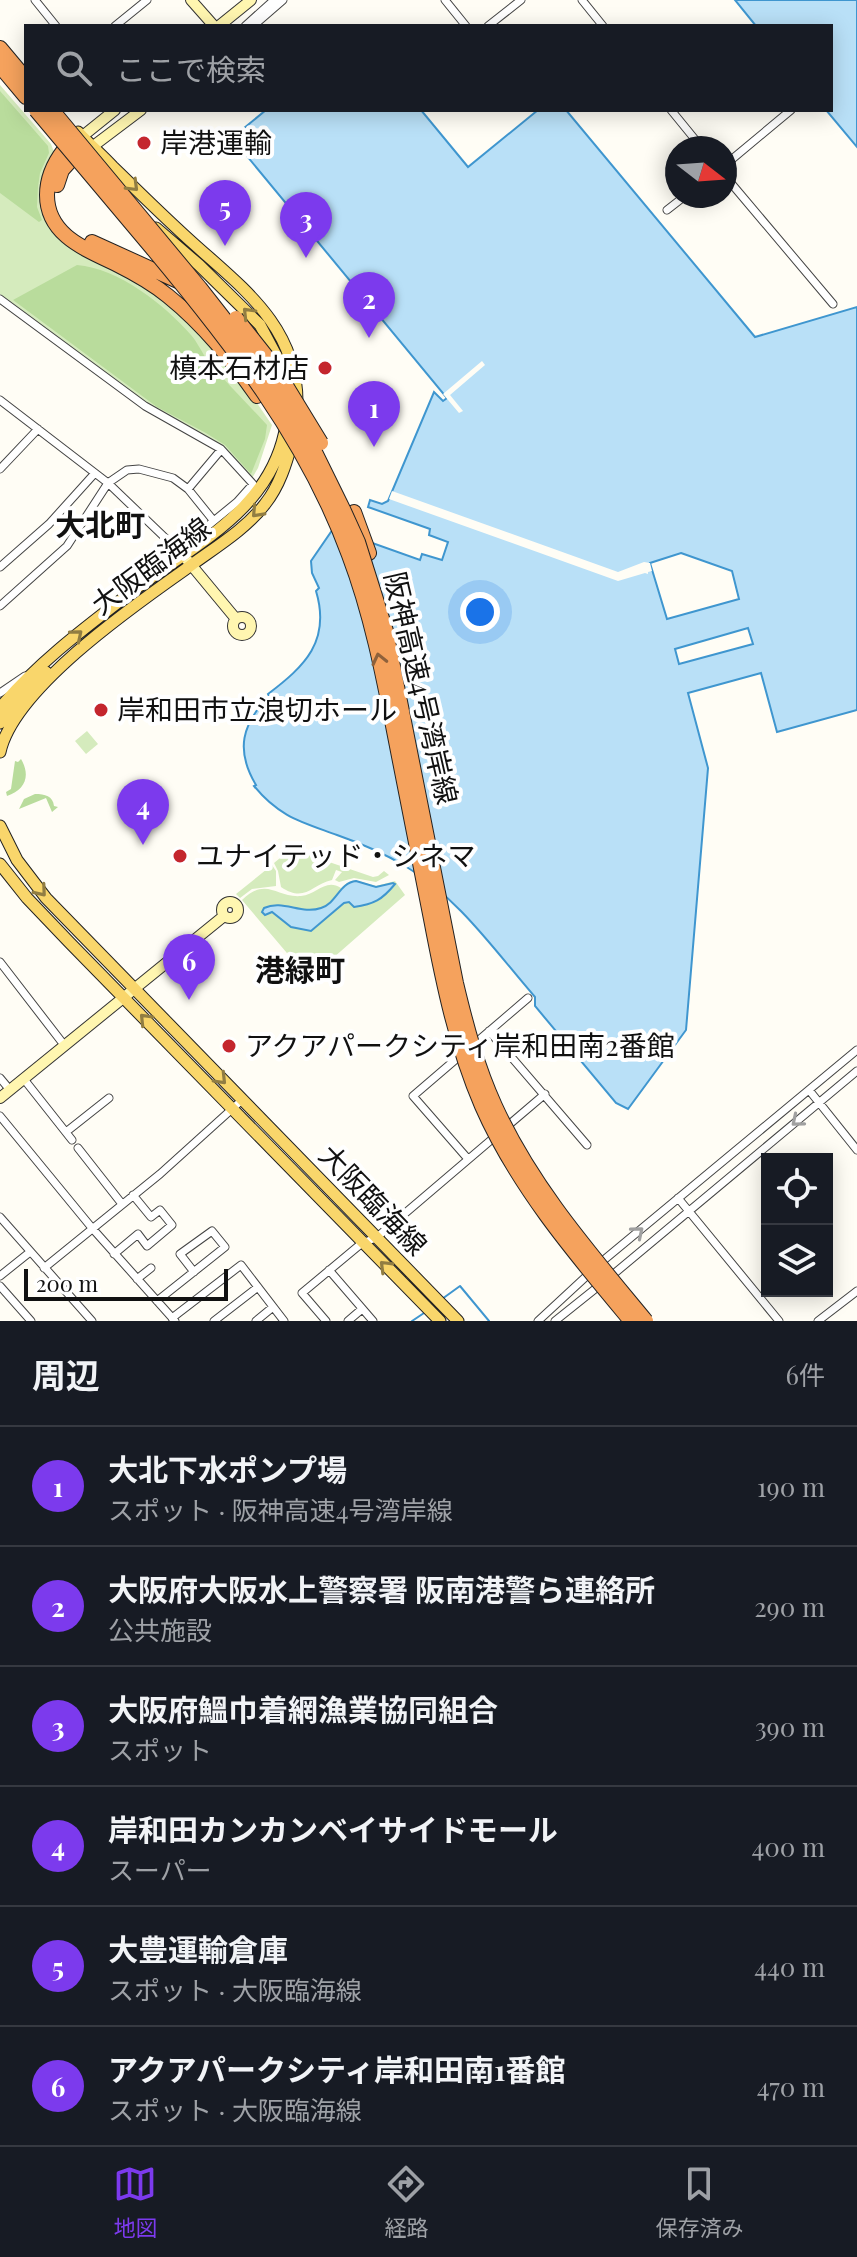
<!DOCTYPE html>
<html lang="ja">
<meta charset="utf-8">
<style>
body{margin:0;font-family:"Playfair Display","Noto Sans JP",serif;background:#20242c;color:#f1f3f6}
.controls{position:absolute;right:24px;bottom:24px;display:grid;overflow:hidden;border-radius:0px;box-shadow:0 4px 20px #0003}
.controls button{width:72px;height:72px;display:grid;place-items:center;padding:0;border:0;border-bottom:2px solid #363941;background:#171b24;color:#f1f3f6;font:40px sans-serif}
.compass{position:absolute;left:665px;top:136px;width:72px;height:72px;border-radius:50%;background:#171b24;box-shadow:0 4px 20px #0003;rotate:107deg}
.scale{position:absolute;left:24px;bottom:20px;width:204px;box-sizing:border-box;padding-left:8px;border:4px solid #111;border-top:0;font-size:22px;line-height:28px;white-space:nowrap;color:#111;-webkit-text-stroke:6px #fff;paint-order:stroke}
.you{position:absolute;left:480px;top:612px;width:28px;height:28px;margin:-20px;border:6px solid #fff;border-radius:50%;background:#1a73e8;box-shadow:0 0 0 12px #1a73e833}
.badge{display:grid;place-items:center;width:52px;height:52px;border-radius:50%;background:#7c3aed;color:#fff;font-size:26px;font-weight:700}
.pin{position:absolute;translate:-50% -66px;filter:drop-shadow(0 2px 4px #0008)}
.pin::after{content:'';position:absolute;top:42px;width:28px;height:24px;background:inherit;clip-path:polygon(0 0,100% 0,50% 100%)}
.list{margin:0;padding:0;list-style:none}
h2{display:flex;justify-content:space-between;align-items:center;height:104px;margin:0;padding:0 32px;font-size:34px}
h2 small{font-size:26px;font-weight:400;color:#9ea1a6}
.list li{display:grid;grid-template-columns:52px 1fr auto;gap:24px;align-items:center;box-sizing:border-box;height:120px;padding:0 32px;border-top:2px solid #363941}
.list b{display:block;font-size:30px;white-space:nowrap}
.list p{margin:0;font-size:26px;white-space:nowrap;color:#9ea1a6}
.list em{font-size:26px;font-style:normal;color:#9ea1a6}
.icon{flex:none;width:44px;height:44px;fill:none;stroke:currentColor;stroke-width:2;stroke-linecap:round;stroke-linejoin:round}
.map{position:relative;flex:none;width:857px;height:1321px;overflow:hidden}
.search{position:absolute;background:#171b24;box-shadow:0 4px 20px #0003;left:24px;right:24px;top:24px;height:88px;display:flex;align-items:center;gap:20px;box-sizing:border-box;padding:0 28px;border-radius:0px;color:#9ea1a6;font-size:30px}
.sheet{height:824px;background:#171b24}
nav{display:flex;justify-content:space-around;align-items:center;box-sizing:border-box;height:112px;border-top:2px solid #363941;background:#171b24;font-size:22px;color:#9ea1a6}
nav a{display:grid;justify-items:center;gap:4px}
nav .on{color:#7c3aed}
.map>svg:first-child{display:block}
</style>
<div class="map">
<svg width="857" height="1321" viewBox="0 0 857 1321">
<rect width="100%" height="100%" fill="#fffdf5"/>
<path fill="#d5ebbd" d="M 0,85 L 51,144 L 54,152 L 44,174 L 46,218 L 146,286 L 199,331 L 250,393 L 272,425 L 258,468 L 251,480 L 223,448 L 141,399 L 0,294 Z
M 87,731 L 98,744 L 86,754 L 75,741 Z
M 291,849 L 373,877 L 378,876 L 384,871 L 389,875 L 376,882 L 354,878 L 339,882 L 335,880 L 342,872 L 336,870 L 332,880 C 311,885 305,903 281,887 L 278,871 L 274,863 Z
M 272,865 L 276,871 L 276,886 L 252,889 L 240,898 L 236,894 Z
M 355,880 L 376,886 L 395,881 L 405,895 L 309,979 L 242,900 C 267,876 276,898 301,896 C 317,895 325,878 341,888 L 347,883 Z"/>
<path fill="#b9dc9c" d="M 0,91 L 48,146 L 49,153 L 40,173 L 38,187 L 37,207 L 42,220 L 39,222 L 0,193 Z
M 77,265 C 118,268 165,305 191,335 C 198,343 202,353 208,361 C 226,383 248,404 267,425 L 265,439 L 251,474 L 225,445 L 206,433 L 157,407 L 13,300 Z
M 21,759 C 31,776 25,790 7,796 L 6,792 L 11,789 L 15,761 L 18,762 Z
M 35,794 C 45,794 53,796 54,806 L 58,807 L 52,812 L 46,798 L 19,809 L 24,799 Z"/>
<path fill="#b9e0f7" stroke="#3f96cf" stroke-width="2" fill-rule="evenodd" d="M 735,0 L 857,0 L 857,147 L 826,110 L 831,110 L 831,26 L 756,26 Z
M 266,110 L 421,110 L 468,167 L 538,110 L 566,110 L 755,337 L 857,307 L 857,710 L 777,732 L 761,673 L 688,693 L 708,768 L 686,1030 L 628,1109 L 616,1103 L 535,1006 L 535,997 C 495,951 458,897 405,866 C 385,854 360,843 337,835 C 302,822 279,817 254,786 L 256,785 C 235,750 242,724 269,696 L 268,694 C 305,666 331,641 316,591 L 319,588 L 312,573 L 311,561 L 333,529 L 420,560 L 422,554 L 442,560 L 448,542 L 429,535 L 430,529 L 368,507 L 370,500 L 382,504 L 388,501 L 434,392 L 443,401 L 447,398 L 232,138 ZM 681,553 L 732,571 L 739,599 L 667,619 L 650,563 ZM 748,628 L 753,644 L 679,664 L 675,649 Z
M 356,881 L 376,887 L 393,883 L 395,884 C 382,900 374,904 354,907 L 349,902 L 344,903 L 311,931 L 291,927 L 272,912 L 265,915 L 262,912 L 264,908 C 283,899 301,915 321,908 C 337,903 339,883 356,881 Z"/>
<path fill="#fffdf5" d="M 482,361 L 485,365 L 450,395 L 463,411 L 459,413 L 443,394 Z
M 392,491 L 618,572 L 644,562 L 650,563 L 652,571 L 648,572 L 648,574 L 645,573 L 618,581 L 389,499 Z"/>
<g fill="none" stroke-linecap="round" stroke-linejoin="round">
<path stroke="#3f96cf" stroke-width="2" d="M 442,1299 L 460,1286 L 489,1321
M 412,1321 L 424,1313"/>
<defs>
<path id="street" d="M 35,0 L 56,26
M 445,0 L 466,26
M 582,0 L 603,26
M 115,26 L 147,0
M 245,26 L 274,0
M 253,26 L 283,0
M 488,26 L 521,0
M 671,110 L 702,148
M 725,165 L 791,110
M 725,176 L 833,304
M 667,210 L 685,196
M 0,299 L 145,406 L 221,449 L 253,484 L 237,502 L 188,542 L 183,555 L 108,483 L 0,400
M 0,469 L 38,429
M 188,489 L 220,451
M 0,567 L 49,524 L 95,473
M 0,606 L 67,546 L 108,483 L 127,470 L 139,469 L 173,478 L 188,489 L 213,520
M 0,693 L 25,676
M 0,962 L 61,1041
M 489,1031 L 587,1145
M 472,1046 L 528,998
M 462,1054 L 413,1096 L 468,1159
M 0,1078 L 10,1090
M 23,1078 L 72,1140
M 809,1090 L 857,1150
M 0,1116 L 92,1228 L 175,1321
M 66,1132 L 109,1098
M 78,1148 L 122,1204
M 678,1198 L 779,1321
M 0,1217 L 92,1321
M 114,1254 L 138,1234 L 147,1246 L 172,1225 L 160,1210 L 151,1217 L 133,1195
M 44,1268 L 160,1174 L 242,1100
M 329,1270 L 373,1321
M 0,1276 L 30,1252
M 610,1277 L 857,1071
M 137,1279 L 151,1268
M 0,1286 L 31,1321
M 157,1301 L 225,1247 L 212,1231 L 180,1254 L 194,1272
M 172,1318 L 241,1265 L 284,1321
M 214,1321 L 258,1287
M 256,1321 L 273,1307
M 326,1321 L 302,1293 L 362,1243 L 376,1238 L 545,1094
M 348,1321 L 362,1309
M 538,1321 L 605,1259 L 857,1050
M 555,1321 L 600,1285
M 818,1321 L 857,1291"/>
<path id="secondary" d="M 191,0 L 214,26
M 219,26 L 251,0
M 79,139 L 115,110
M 88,150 L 141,110
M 183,555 L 236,619
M233 626a9 9 0 1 1 18 0a9 9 0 1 1-18 0Z
M222 910a8 8 0 1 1 16 0a8 8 0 1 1-16 0Z
M 0,1098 L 224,916"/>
<path id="primary" d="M 78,132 C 89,144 102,155 113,167 C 140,193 166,219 194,244 C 244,289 298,328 297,404
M 156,228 L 199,265 L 260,325 L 277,357 L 281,373
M 0,708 C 39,661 90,624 138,587 C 199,542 273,507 286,425
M 0,723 L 21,695 L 46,672
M 0,752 C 14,688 136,604 190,566 C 216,547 246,529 265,504 C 281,484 287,460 294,436
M 0,826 L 17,860 L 46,898 L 458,1321
M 0,864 L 27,898 L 70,943 L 440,1321"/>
<path id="highway" d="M 0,48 L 26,79
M 0,66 L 26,97
M 64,150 C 54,163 47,178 47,195 C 47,235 85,249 116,264 C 134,273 152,283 168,296 C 204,325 231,359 257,396
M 57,185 L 62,170 L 72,159
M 92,242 L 182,283
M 354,512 L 369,553"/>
</defs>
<use href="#street" stroke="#444" stroke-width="9"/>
<use href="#secondary" stroke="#333" stroke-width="12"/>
<use href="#primary" stroke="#222" stroke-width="13"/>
<use href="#highway" stroke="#222" stroke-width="16"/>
<use href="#street" stroke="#fff" stroke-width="7"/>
<use href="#secondary" stroke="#fff6b0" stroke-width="10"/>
<use href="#primary" stroke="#f9d66b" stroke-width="11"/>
<use href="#highway" stroke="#f5a25d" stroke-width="14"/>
<defs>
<path id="highway-bridge" d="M 36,110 C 75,156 113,202 152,248 C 231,343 306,438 349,555 C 371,613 383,674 395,736 C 407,797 419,858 431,919 C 443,982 456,1046 482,1106 C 517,1186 575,1254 631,1321
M 52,110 L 200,288 L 254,357 L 293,414 L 313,448 L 343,509 L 358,542 L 386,631 L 456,983 C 466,1025 477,1067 495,1106 C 532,1187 590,1253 646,1321
M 236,318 L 274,366 L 321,443"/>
</defs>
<use href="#highway-bridge" stroke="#222" stroke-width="16" stroke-linecap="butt"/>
<use href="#highway-bridge" stroke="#f5a25d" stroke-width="14"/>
</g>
<defs><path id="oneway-chevron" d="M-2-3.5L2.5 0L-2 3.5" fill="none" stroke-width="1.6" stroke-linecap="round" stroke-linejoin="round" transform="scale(2)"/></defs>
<g stroke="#917d42">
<use href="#oneway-chevron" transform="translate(133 186) rotate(45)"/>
<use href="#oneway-chevron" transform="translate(248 313) rotate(-134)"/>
<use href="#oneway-chevron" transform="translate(257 512) rotate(133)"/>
<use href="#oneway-chevron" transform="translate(77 635) rotate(-40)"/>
<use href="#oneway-chevron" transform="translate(41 891) rotate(50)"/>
<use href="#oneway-chevron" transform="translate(145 1019) rotate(-134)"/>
<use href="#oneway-chevron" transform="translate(221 1079) rotate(46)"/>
<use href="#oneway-chevron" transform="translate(385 1266) rotate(-135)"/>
</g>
<use stroke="#8e613b" href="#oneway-chevron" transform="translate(379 659) rotate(-103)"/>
<g stroke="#a0a0a0">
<use href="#oneway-chevron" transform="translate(797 1121) rotate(140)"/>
<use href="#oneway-chevron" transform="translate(638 1232) rotate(-40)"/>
</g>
<g fill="#c4262e" stroke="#fff" stroke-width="3">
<circle cx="144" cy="143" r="8"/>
<circle cx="325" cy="368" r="8"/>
<circle cx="101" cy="710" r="8"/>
<circle cx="180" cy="856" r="8"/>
<circle cx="229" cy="1046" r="8"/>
</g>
<g text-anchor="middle" stroke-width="8" stroke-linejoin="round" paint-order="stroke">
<g font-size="28" fill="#111" stroke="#fff" text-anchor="start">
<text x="160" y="153">岸港運輸</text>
<text x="309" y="378" text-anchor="end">槙本石材店</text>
<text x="117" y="720">岸和田市立浪切ホール</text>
<text x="196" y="866">ユナイテッド・シネマ</text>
<text x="245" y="1056">アクアパークシティ岸和田南2番館</text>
</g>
<g font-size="28" fill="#111" stroke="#fff">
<text transform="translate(151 566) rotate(-37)" y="10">大阪臨海線</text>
<text transform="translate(421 688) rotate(77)" y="10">阪神高速4号湾岸線</text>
<text transform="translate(373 1200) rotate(46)" y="10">大阪臨海線</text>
</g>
<g font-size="30" font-weight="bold" fill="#111" stroke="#fff">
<text x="100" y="536">大北町</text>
<text x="300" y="981">港緑町</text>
</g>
</g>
</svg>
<div class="controls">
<button><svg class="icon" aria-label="locate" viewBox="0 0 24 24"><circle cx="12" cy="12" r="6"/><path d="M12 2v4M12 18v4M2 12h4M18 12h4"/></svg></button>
<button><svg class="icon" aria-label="layers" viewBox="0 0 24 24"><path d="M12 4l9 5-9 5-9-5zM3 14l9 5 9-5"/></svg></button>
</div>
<svg class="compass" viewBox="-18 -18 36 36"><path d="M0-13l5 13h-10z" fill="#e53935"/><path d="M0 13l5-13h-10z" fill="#9ea1a6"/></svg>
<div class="scale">200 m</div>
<div class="you"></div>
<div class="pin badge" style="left:374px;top:447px">1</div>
<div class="pin badge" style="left:369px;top:338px">2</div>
<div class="pin badge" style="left:306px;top:258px">3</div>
<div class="pin badge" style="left:143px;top:845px">4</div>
<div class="pin badge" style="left:225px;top:246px">5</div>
<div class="pin badge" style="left:189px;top:1000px">6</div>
<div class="search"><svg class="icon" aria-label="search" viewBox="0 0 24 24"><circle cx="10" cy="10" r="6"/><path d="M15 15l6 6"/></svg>ここで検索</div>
</div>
<section class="sheet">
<h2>周辺<small>6件</small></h2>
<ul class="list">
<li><span class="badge">1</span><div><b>大北下水ポンプ場</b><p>スポット · 阪神高速4号湾岸線</p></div><em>190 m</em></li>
<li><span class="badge">2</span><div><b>大阪府大阪水上警察署 阪南港警ら連絡所</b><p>公共施設</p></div><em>290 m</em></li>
<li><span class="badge">3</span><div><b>大阪府鰮巾着網漁業協同組合</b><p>スポット</p></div><em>390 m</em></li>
<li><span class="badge">4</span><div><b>岸和田カンカンベイサイドモール</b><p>スーパー</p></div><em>400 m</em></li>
<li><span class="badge">5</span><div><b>大豊運輸倉庫</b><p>スポット · 大阪臨海線</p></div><em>440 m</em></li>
<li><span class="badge">6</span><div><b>アクアパークシティ岸和田南1番館</b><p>スポット · 大阪臨海線</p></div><em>470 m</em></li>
</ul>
</section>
<nav>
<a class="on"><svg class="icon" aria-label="map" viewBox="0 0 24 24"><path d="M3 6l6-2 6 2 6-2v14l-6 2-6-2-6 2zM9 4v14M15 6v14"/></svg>地図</a>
<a><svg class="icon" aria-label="directions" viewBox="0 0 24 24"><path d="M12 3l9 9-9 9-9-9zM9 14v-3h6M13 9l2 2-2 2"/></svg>経路</a>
<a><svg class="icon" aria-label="saved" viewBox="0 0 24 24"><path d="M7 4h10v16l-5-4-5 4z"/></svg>保存済み</a>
</nav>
